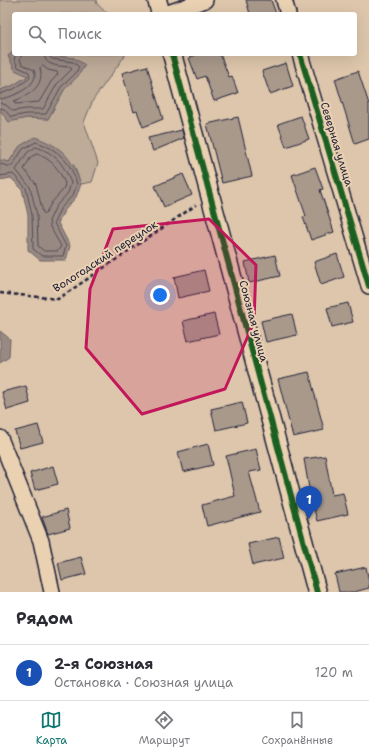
<!DOCTYPE html>
<html lang="ru">
<meta charset="utf-8">
<style>
body{margin:0;font-family:"Shantell Sans",sans-serif;background:#f2f2f3;color:#2b2b33}
.you{position:absolute;left:160px;top:295px;width:14px;height:14px;margin:-10px;border:3px solid #fff;border-radius:50%;background:#1a73e8;box-shadow:0 0 0 6px #1a73e833}
.badge{display:grid;place-items:center;width:26px;height:26px;border-radius:50%;background:#0f766e;color:#fff;font-size:13px;font-weight:700}
.pin{position:absolute;translate:-50% -33px;filter:drop-shadow(0 1px 2px #0008)}
.pin::after{content:'';position:absolute;top:21px;width:14px;height:12px;background:inherit;clip-path:polygon(0 0,100% 0,50% 100%)}
.list{margin:0;padding:0;list-style:none}
h2{display:flex;justify-content:space-between;align-items:center;height:52px;margin:0;padding:0 16px;font-size:17px}
h2 small{font-size:13px;font-weight:400;color:#7c7c81}
.list li{display:grid;grid-template-columns:26px 1fr auto;gap:12px;align-items:center;box-sizing:border-box;height:56px;padding:0 16px;border-top:1px solid #e1e1e2}
.list b{display:block;font-size:15px;white-space:nowrap}
.list p{margin:0;font-size:13px;white-space:nowrap;color:#7c7c81}
.list em{font-size:13px;font-style:normal;color:#7c7c81}
.icon{flex:none;width:22px;height:22px;fill:none;stroke:currentColor;stroke-width:2;stroke-linecap:round;stroke-linejoin:round}
.map{position:relative;flex:none;width:369px;height:592px;overflow:hidden}
.search{position:absolute;background:#fff;box-shadow:0 4px 16px #0002;left:12px;right:12px;top:12px;height:44px;display:flex;align-items:center;gap:10px;box-sizing:border-box;padding:0 14px;border-radius:4px;color:#7c7c81;font-size:15px}
.sheet{height:108px;background:#fff}
nav{display:flex;justify-content:space-around;align-items:center;box-sizing:border-box;height:56px;border-top:1px solid #e1e1e2;background:#fff;font-size:11px;color:#7c7c81}
nav a{display:grid;justify-items:center;gap:2px}
nav .on{color:#0f766e}
.map>svg:first-child{display:block}
</style>
<div class="map">
<svg width="369" height="592" viewBox="0 0 369 592">
<rect width="100%" height="100%" fill="#ddc6ab"/>
<filter id="ink" filterUnits="userSpaceOnUse"><feTurbulence type="fractalNoise" baseFrequency=".025" numOctaves="2"/><feDisplacementMap in="SourceGraphic" scale="8" xChannelSelector="R" yChannelSelector="G"/><feConvolveMatrix kernelMatrix="1 2 1 2 8 2 1 2 1" color-interpolation-filters="sRGB"/></filter>
<g filter="url(#ink)">
<path fill="#beab98" stroke="#70666a" d="M 0,0 L 96,0 L 97,4 L 108,14 L 14,14 L 14,51 L 8,57 L 28,76 L 12,86 L 0,90 Z
M 48,54 L 126,54 L 93,100 L 84,122 L 98,163 L 92,182 L 81,184 L 74,165 L 20,146 L 9,162 L 0,160 L 0,110 L 9,121 L 27,118 L 48,119 L 64,90 L 78,76 L 74,58 L 55,56 Z"/>
<path fill="#988982" stroke="#696066" d="M 14,51 L 14,54 L 48,54 L 55,56 L 74,58 L 85,65 L 78,76 L 64,90 L 48,119 L 27,118 L 9,122 L 0,110 L 0,90 L 12,86 L 28,76 L 15,70 L 8,56 Z
M 35,137 C 64,148 70,156 81,184 L 76,197 L 64,211 L 58,223 L 70,246 L 66,260 L 40,260 L 28,250 L 28,215 L 22,189 L 11,178 L 0,180 L 0,160 L 9,162 L 20,146 Z
M 0,331 L 10,339 L 9,357 L 0,363 Z"/>
<g fill="none" stroke-linecap="round" stroke-linejoin="round">
<path stroke="#514b57" stroke-width="1" d="M 43,66 L 48,70 L 57,72 L 58,74 L 51,82 L 39,102 L 15,104 L 14,101 C 30,95 45,86 40,68 Z
M 0,94 L 14,89 L 30,78 L 29,72 L 18,67 L 14,58 L 17,54
M 0,99 C 12,98 41,85 34,70 L 22,64 L 20,60 L 22,54
M 0,103 L 6,105 L 13,111 L 26,109 L 43,109 L 57,84 L 72,69 L 70,67 C 60,66 45,67 44,54
M 0,108 L 4,109 L 11,117 L 26,114 L 46,114 L 61,87 L 75,74 L 79,67 L 73,62 L 52,59 L 50,57 L 49,54
M 36,147 C 56,153 64,165 71,183 L 68,193 L 56,206 L 49,221 L 50,227 L 61,246 L 58,251 L 44,251 L 38,246 L 37,215 L 30,187 L 16,170 L 27,153 Z
M 37,154 C 52,159 60,170 65,184 L 63,190 L 52,202 L 45,214 L 43,213 L 36,184 L 24,169 L 31,157 Z
M 0,164 L 8,166 L 12,166 L 23,149 L 36,142 C 58,149 71,162 77,184 L 73,195 L 60,209 L 54,223 L 66,246 L 63,256 L 42,256 L 33,249 L 32,215 L 26,188 L 13,174 L 0,176"/>
</g>
<path fill="#a8998b" stroke="#22223b" d="M 246,0 L 271,0 L 276,14 L 250,14 Z
M 198,54 L 220,54 L 229,77 L 232,76 L 238,93 L 214,101 L 205,76 L 197,79 L 189,58 Z
M 286,63 L 293,86 L 270,94 L 262,71 Z
M 147,66 L 163,119 L 143,127 L 137,111 L 134,112 L 122,73 Z
M 358,71 L 369,104 L 369,139 L 355,144 L 335,79 Z
M 301,116 L 309,139 L 286,147 L 278,124 Z
M 238,117 L 252,176 L 222,183 L 207,124 Z
M 182,130 L 184,138 L 153,151 L 148,138 Z
M 315,167 L 323,189 L 320,190 L 334,232 L 311,240 L 303,217 L 306,216 L 292,175 Z
M 183,174 L 192,195 L 164,207 L 155,186 Z
M 337,254 L 344,277 L 321,285 L 314,262 Z
M 275,255 L 280,276 L 249,283 L 245,262 Z
M 204,270 L 209,291 L 178,298 L 174,277 Z
M 348,303 L 353,322 L 332,327 L 327,308 Z
M 214,314 L 219,334 L 188,341 L 183,321 Z
M 292,314 L 297,335 L 266,342 L 261,321 Z
M 309,372 L 324,430 L 293,437 L 278,379 Z
M 26,386 L 30,403 L 7,410 L 2,392 Z
M 242,402 L 247,423 L 216,430 L 211,409 Z
M 38,425 L 43,442 L 20,448 L 15,431 Z
M 208,444 L 213,465 L 183,472 L 178,452 Z
M 256,449 L 261,470 L 249,472 L 260,512 L 207,526 L 202,505 L 235,496 L 226,456 Z
M 325,456 L 332,495 L 343,493 L 348,514 L 317,521 L 310,494 L 304,459 Z
M 53,466 L 58,484 L 35,490 L 30,473 Z
M 66,510 L 70,528 L 48,534 L 42,517 Z
M 279,537 L 284,558 L 253,565 L 248,544 Z
M 81,557 L 86,574 L 62,580 L 58,563 Z
M 366,567 L 369,582 L 369,588 L 354,592 L 339,592 L 335,574 Z"/>
<g fill="none" stroke-linecap="round" stroke-linejoin="round">
<defs>
<path id="minor" d="M 284,0 L 288,14
M 165,14 L 205,0
M 300,54 L 369,286
M 0,438 L 41,541 L 52,592"/>
<path id="tertiary" d="M 157,0 L 161,14
M 172,54 L 317,592"/>
</defs>
<use href="#minor" stroke="#22223b" stroke-width="18"/>
<use href="#tertiary" stroke="#22223b" stroke-width="21"/>
<path stroke="#22223b" stroke-width="2.5" stroke-dasharray="4 3" stroke-linecap="butt" d="M 0,293 L 58,299 L 196,205"/>
<use href="#minor" stroke="#e9d1b2" stroke-width="15"/>
<use href="#tertiary" stroke="#e9d1b2" stroke-width="18"/>
<defs>
<path id="cycleway" d="M 172,54 L 317,592
M 300,54 L 369,286"/>
</defs>
<use href="#cycleway" stroke="#e9d1b2" stroke-width="8"/>
<use href="#cycleway" stroke="#1b5e20" stroke-width="6"/>
</g>
</g>
<path fill="#c2185b" fill-opacity="0.2" stroke="#c2185b" stroke-width="3" stroke-linejoin="round" d="M 209,219 L 256,265 L 254,322 L 225,389 L 142,414 L 86,348 L 90,289 L 113,229 Z"/>
<g text-anchor="middle" stroke-width="4" stroke-linejoin="round" paint-order="stroke">
<g font-size="11" fill="#22223b" stroke="#e9d1b2">
<text transform="translate(337 144) rotate(73)" y="4">Северная улица</text>
<text transform="translate(105 256) rotate(-33)" y="4">Вологодский переулок</text>
<text transform="translate(254 321) rotate(75)" y="4">Союзная улица</text>
</g>
</g>
</svg>
<div class="you"></div>
<div class="pin badge" style="left:309px;top:519px;background:#1a4fb4">1</div>
<div class="search"><svg class="icon" aria-label="search" viewBox="0 0 24 24"><circle cx="10" cy="10" r="6"/><path d="M15 15l6 6"/></svg>Поиск</div>
</div>
<section class="sheet">
<h2>Рядом<small></small></h2>
<ul class="list">
<li><span class="badge" style="background:#1a4fb4">1</span><div><b>2-я Союзная</b><p>Остановка · Союзная улица</p></div><em>120 m</em></li>
</ul>
</section>
<nav>
<a class="on"><svg class="icon" aria-label="map" viewBox="0 0 24 24"><path d="M3 6l6-2 6 2 6-2v14l-6 2-6-2-6 2zM9 4v14M15 6v14"/></svg>Карта</a>
<a><svg class="icon" aria-label="directions" viewBox="0 0 24 24"><path d="M12 3l9 9-9 9-9-9zM9 14v-3h6M13 9l2 2-2 2"/></svg>Маршрут</a>
<a><svg class="icon" aria-label="saved" viewBox="0 0 24 24"><path d="M7 4h10v16l-5-4-5 4z"/></svg>Сохранённые</a>
</nav>
